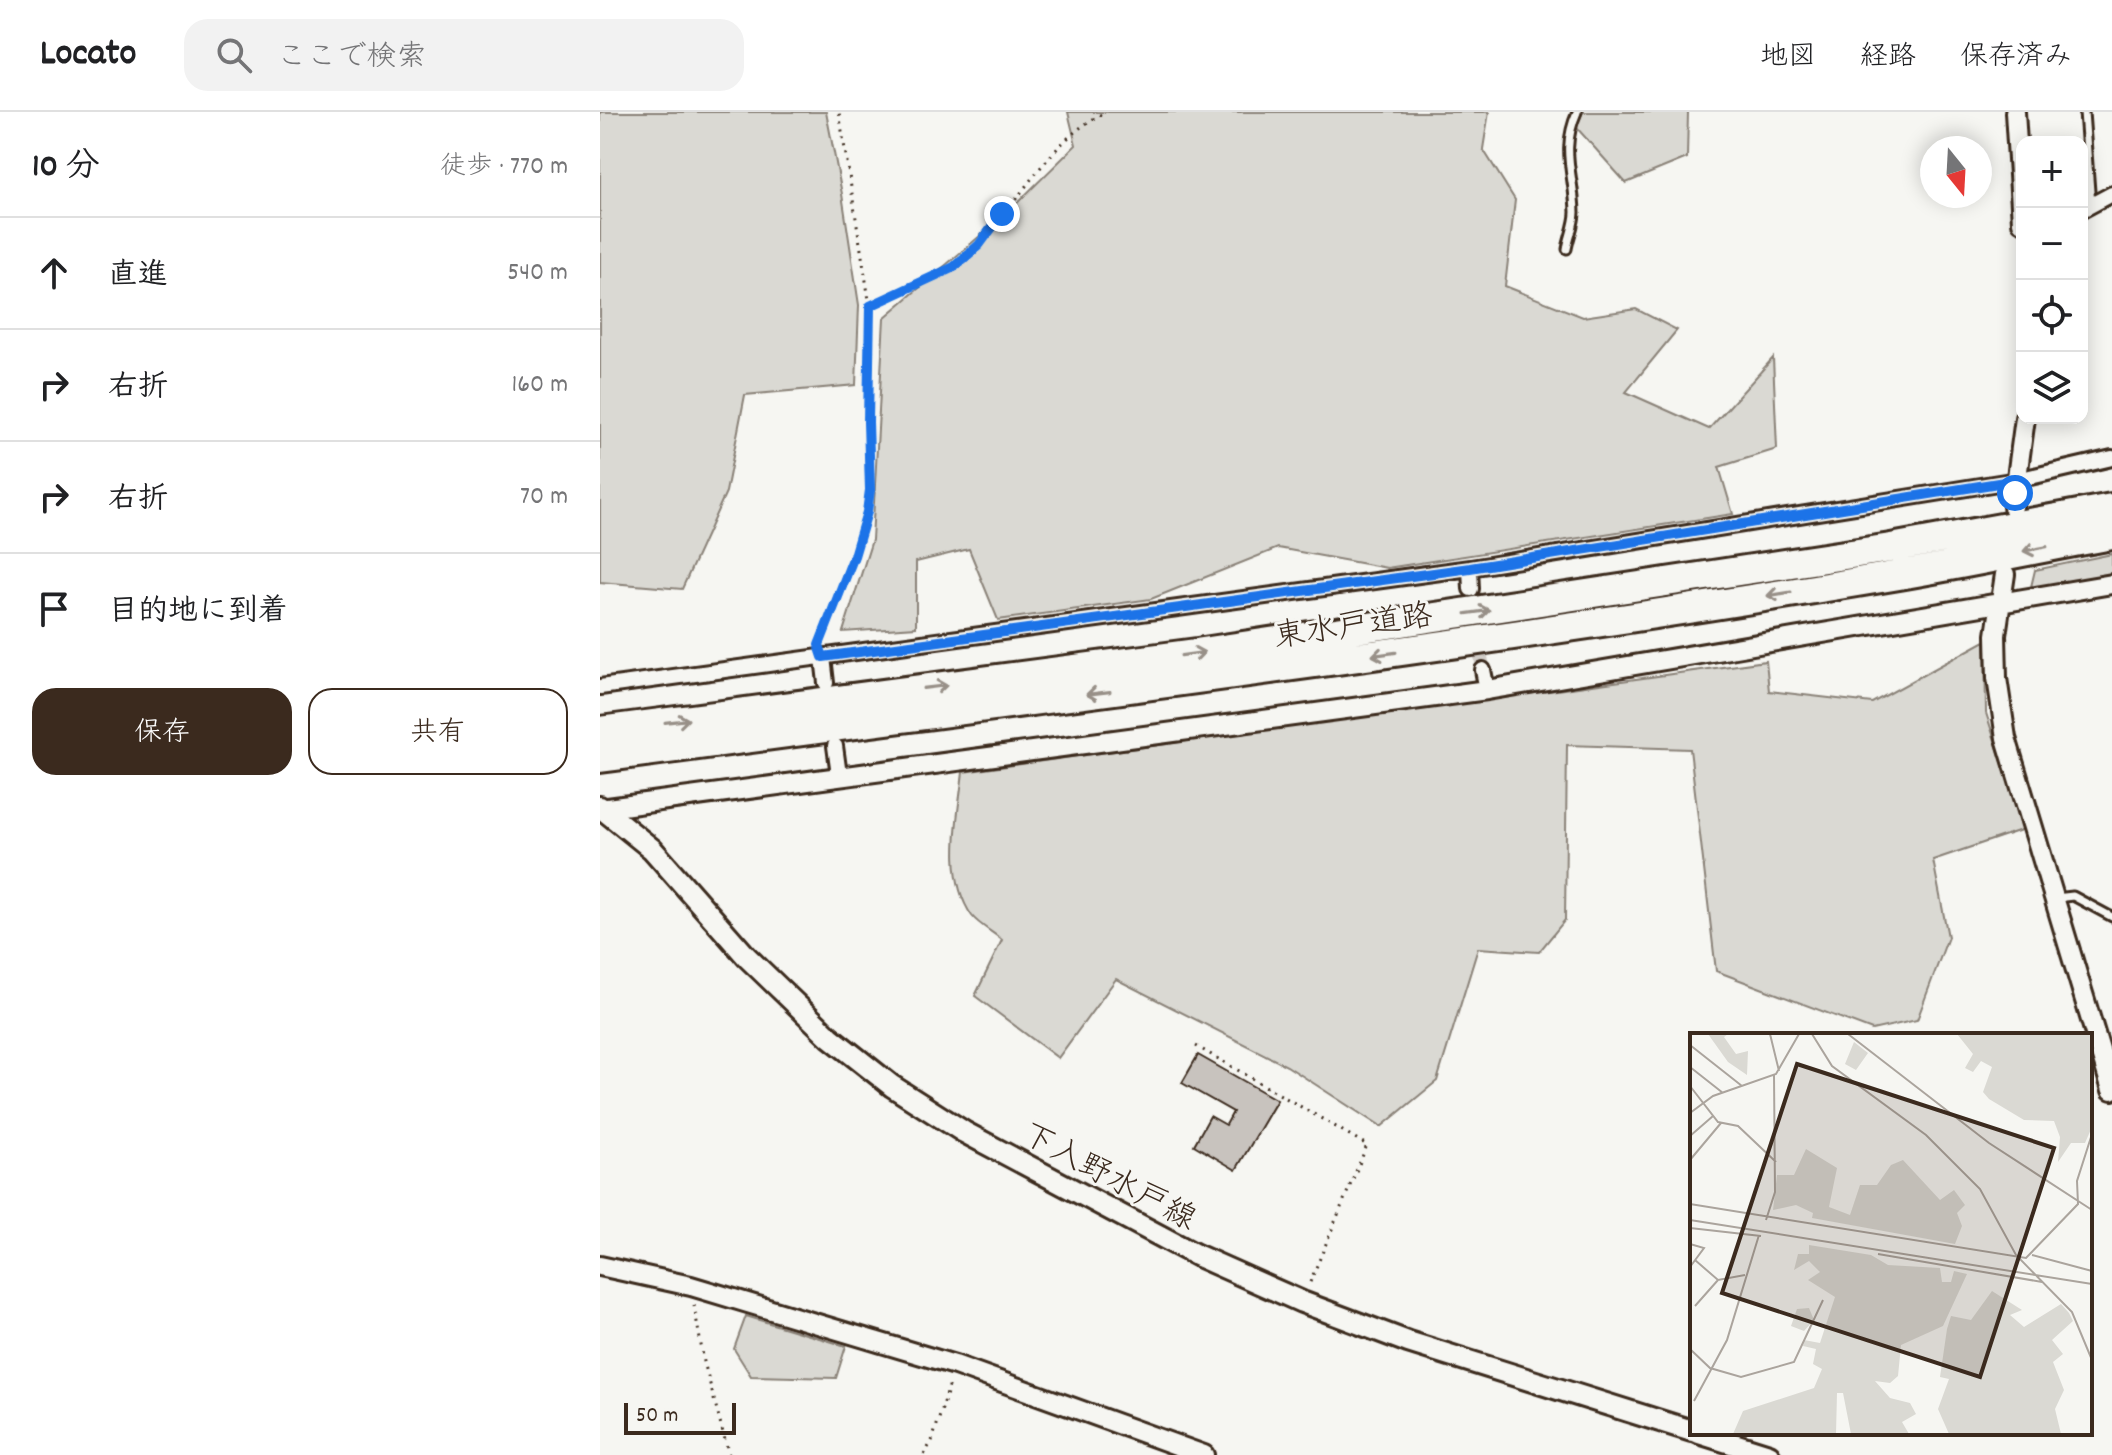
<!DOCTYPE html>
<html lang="ja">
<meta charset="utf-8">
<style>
body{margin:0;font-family:Dekko,"Klee One",sans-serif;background:#f2f2f2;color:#202124}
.controls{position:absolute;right:24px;top:24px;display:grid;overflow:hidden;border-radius:16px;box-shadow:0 4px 20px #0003}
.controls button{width:72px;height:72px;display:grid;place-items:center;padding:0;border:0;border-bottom:2px solid #e0e0e0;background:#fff;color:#202124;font:40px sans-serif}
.compass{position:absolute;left:1320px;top:24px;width:72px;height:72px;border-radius:50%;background:#fff;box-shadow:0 4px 20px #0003;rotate:162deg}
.scale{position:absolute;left:24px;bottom:20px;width:112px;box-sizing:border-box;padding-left:8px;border:4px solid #3b2a1e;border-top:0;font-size:22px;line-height:28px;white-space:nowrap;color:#3b2a1e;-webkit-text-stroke:6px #f6f6f2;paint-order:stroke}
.stop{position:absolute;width:24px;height:24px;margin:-18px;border:6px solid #1a73e8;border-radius:50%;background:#fff}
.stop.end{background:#1a73e8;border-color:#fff;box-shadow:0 2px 8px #0008}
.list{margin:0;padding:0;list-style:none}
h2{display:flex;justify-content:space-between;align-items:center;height:104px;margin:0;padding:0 32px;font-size:34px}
h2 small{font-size:26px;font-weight:400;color:#757577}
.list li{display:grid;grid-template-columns:52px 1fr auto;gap:24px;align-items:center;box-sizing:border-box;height:112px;padding:0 32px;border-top:2px solid #e0e0e0}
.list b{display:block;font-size:30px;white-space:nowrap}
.list em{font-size:26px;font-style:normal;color:#757577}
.actions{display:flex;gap:16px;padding:24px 32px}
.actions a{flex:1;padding:18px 0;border:2px solid #3b2a1e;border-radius:24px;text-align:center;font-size:28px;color:#3b2a1e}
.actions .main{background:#3b2a1e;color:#fff}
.icon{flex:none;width:44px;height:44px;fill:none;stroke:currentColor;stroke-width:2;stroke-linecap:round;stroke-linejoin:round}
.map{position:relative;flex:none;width:1512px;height:1343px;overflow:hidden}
header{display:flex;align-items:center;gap:48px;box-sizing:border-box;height:112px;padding:0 40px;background:#fff;border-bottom:2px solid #e0e0e0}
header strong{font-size:38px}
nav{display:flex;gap:44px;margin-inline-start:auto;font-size:28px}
.search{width:560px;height:72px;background:#f2f2f2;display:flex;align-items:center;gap:20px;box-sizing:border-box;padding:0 28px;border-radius:24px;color:#757577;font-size:30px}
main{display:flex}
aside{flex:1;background:#fff}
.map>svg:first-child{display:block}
</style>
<header>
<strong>Locato</strong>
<div class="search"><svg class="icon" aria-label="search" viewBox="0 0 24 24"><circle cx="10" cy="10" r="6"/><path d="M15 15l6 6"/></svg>ここで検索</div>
<nav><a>地図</a><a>経路</a><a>保存済み</a></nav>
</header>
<main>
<aside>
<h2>10 分<small>徒歩 · 770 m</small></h2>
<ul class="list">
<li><svg class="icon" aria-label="ahead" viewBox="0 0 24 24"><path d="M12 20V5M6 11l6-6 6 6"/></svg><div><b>直進</b></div><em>540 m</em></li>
<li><svg class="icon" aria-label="right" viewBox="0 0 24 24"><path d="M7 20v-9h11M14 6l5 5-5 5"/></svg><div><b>右折</b></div><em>160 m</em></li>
<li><svg class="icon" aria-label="right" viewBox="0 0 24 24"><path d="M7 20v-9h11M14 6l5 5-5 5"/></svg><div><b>右折</b></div><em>70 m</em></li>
<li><svg class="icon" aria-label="arrive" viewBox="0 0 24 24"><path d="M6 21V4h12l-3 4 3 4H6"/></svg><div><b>目的地に到着</b></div></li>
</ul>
<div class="actions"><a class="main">保存</a><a>共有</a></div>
</aside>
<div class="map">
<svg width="1512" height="1343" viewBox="0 0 1512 1343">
<rect width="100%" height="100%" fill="#f6f6f2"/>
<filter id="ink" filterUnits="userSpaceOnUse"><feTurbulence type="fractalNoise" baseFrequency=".0125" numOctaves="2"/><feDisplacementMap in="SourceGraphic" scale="16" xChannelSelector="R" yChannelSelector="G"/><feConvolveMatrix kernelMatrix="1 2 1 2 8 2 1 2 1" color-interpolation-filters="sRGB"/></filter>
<g filter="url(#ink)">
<path fill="#dad9d3" stroke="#8a8278" stroke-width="2" d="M 0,0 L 226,0 L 242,82 L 259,193 L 256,273 L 145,283 L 126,380 L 82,477 L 0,470 Z
M 468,0 L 889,0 L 883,37 L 915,88 L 905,174 L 983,205 L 1036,197 L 1077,218 L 1026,280 L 1109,317 L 1173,246 L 1177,337 L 1119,355 L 1133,402 L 787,456 L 678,436 L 551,487 L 398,508 L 369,437 L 316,450 L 316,515 L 243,520 L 272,428 L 284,206 L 408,100 L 476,33 Z
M 983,0 L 1088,0 L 1087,46 L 1026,71 L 976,15 Z
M 1512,442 L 1512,463 L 1430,479 L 1435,458 Z
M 1385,529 L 1386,601 L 1424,717 L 1333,748 L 1348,825 L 1317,908 L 1272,918 L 1116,859 L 1090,637 L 967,633 L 965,808 L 939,840 L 878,836 L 837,969 L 781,1015 L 687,954 L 516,867 L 458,946 L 375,884 L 402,828 C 393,820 379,813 372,804 C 344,764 358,705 363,660 L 1166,549 L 1169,579 L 1272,591 Z
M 146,1204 L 246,1234 L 236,1266 L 151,1264 L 134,1237 Z"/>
<path fill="#c8c3be" stroke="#3b2a1e" stroke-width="2" d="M 598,943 L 677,988 L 636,1058 L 594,1033 L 610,1004 L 626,1013 L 633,1000 L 582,971 Z"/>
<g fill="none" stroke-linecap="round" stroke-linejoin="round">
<path stroke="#d1cdc8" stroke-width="14" stroke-dasharray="14 7" stroke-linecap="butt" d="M 874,495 L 883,558"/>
<defs>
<path id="service" d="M 1484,0 L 1491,93
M 967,137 C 969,125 975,112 975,100 C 974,61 960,39 977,0
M 1456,786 L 1473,784 L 1512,805"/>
<path id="minor" d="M 1482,98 L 1512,82
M 870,456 L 871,477
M 223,545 L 226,571
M 883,558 L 887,578
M 0,575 L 870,456 L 1417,368 L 1512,346
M 235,634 L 239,663"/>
<path id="tertiary" d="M 1415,0 L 1422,110
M 1413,395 L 1425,306
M 1405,462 L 1396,523 L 1397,566 L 1406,626 L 1512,978
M 0,697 L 887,578 L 1512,472
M 0,1154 L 91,1174 L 355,1253 L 604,1343"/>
<path id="secondary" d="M 0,695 L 52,737 L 147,845 L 230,925 L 292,974 L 364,1020 L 596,1143 L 702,1190 L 808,1230 L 1092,1319
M 1099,1321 L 1169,1343"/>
<path id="motorway" d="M 0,619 L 597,541 L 1291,436 L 1512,396
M 0,646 C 431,588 864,536 1293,464 C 1366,452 1439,436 1512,423"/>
</defs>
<use href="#service" stroke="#3b2a1e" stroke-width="13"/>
<use href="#minor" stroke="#3b2a1e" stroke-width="20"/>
<use href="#tertiary" stroke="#3b2a1e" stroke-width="24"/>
<use href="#secondary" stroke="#3b2a1e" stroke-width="26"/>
<use href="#motorway" stroke="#3b2a1e" stroke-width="34"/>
<path stroke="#3b2a1e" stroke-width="3" stroke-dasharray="2 6" stroke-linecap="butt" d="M 270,194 C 307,177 349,164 378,134 C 420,90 449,27 506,0
M 221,529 L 261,423 L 270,378 L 268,310 L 270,194 L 239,0
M 596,934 L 767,1033 L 708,1175
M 94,1193 L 104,1250 L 129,1343
M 324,1343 L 332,1329 L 351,1268"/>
<use href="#service" stroke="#f6f6f2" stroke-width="7"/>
<use href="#minor" stroke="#f6f6f2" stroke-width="14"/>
<use href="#tertiary" stroke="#f6f6f2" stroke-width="18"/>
<use href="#secondary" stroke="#f6f6f2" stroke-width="20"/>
<use href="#motorway" stroke="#f6f6f2" stroke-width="28"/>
</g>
<defs><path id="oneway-shaft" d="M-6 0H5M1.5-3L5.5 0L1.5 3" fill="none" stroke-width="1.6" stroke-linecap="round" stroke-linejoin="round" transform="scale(2)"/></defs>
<g stroke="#989088">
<use href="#oneway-shaft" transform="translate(1435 437) rotate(169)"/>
<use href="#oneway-shaft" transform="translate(1179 482) rotate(171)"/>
<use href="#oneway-shaft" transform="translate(878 500) rotate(-8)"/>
<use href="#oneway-shaft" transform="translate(593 542) rotate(-8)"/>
<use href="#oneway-shaft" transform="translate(784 542) rotate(172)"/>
<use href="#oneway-shaft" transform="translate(335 575) rotate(-7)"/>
<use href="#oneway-shaft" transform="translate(498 581) rotate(173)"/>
<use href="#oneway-shaft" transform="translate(77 609) rotate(-7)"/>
</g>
</g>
<g fill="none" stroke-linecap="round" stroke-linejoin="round" filter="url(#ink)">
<path stroke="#1a73e8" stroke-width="10" d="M 402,102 L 379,133 L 354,155 L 270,194 L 268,310 L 270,378 L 267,400 L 254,444 L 219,533 L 223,545 L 870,456 L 1417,368 L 1415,381"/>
</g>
<g text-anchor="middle" stroke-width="6" stroke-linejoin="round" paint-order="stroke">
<g font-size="32" fill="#3b2a1e" stroke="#f6f6f2">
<text transform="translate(753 512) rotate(-8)" y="11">東水戸道路</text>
<text transform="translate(510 1063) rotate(28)" y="11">下入野水戸線</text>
</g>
</g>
<g transform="translate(1090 921)">
<rect width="402" height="402" fill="#f6f6f2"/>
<path d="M 18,1 L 38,1 L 34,4 L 46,21 L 58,18 L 57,42 L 38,29 ZM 267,1 L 402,1 L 402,94 L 395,110 L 381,110 L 368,129 L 370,104 L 364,88 L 334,87 L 299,66 L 293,59 L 302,34 L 291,28 L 283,39 L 275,35 L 283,21 ZM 164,9 L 178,20 L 166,37 L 155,31 ZM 116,116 L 147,135 L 139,174 L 160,182 L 170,152 L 187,152 L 201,132 L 213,127 L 250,167 L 264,157 L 275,172 L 267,180 L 272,193 L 265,211 L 122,185 L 123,180 L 106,172 L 83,177 L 87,142 L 104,142 ZM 119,212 L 181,222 L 198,232 L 250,235 L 252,249 L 261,249 L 264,238 L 277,241 L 253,293 L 211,312 L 208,343 L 200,350 L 185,348 L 200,365 L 220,370 L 226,381 L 212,389 L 219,401 L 161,401 L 153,360 L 147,360 L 146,401 L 43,401 L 53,378 L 124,355 L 132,336 L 123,331 L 126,316 L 113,313 L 114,307 L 130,310 L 145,264 L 118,247 L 130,239 L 119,228 L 104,237 L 108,221 L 119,221 ZM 302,258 L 332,277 L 320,282 L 334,294 L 371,271 L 379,280 L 383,288 L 362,307 L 373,321 L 363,329 L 374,357 L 365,376 L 371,401 L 259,401 L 248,376 L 259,346 L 250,344 L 257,296 L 261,283 L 281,287 ZM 119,275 L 124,287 L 114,298 L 101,293 L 107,276 Z" fill="#dad9d3"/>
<path fill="none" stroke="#aba49d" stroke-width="2" d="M 80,1 L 89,38M 122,1 L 142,33 L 236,102 L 290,156 L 326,222 L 382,279 L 402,327M 158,1 L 299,110 L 402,177M 0,12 L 52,53M 0,34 L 33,60M 0,53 L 28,89 L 48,93 L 86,129M 0,80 L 23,63 L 86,41 L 109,1M 0,103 L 23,83M 0,127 L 31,90M 0,171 L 336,225 L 388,171 L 387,148 L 402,101M 0,187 L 402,251M 76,187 L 85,159 L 84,42M 0,195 L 71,203M 0,211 L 14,215 L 0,234M 188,221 L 352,249M 342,222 L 402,238M 5,227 L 28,247 L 55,242M 5,273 L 28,247M 0,316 L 20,335 L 51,344 L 104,329 L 133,267M 4,368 L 37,307 L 69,202"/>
<path fill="#3b2a1e" fill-opacity="0.15" stroke="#3b2a1e" stroke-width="4" d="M 107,31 L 364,115 L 290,344 L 32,260 Z"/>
<rect width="402" height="402" fill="none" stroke="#3b2a1e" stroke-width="4"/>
</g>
</svg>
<div class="controls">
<button>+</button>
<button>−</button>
<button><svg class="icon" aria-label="locate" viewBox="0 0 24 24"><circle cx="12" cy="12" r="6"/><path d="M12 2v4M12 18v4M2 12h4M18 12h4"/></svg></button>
<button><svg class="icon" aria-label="layers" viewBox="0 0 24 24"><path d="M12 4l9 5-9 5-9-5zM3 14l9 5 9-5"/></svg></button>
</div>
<svg class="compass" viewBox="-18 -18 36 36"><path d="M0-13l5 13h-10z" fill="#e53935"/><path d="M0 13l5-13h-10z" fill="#757577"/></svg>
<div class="scale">50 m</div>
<div class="stop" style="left:1415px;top:381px"></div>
<div class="stop end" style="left:402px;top:102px"></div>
</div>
</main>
